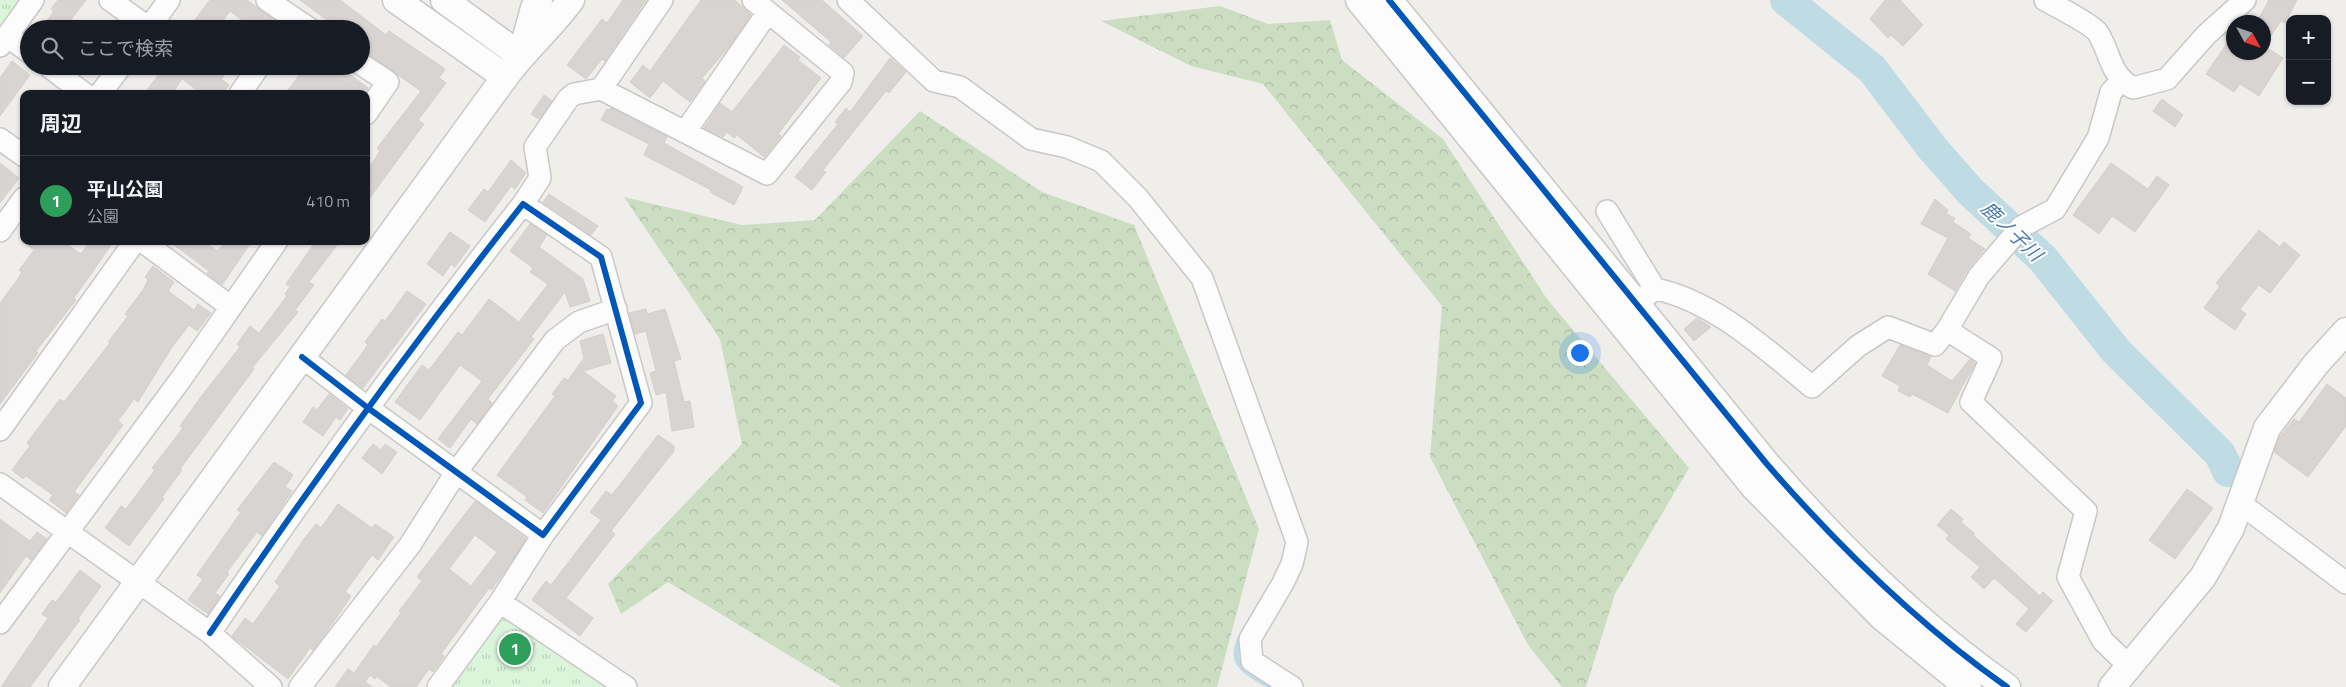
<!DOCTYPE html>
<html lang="ja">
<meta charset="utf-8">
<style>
body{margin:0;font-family:"Titillium Web","Noto Sans JP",sans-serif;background:#20242c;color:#f1f3f6}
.controls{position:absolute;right:15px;top:15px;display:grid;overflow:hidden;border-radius:10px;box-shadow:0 1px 4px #0004}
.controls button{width:45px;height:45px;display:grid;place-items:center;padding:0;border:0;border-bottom:1px solid #363941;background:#171b24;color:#f1f3f6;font:25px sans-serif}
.compass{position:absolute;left:2226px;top:15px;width:45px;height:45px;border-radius:50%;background:#171b24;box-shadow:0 1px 4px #0004;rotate:130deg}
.you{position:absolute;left:1579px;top:352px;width:18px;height:18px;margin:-12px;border:4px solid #fff;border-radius:50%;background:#1a73e8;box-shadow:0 0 0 8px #1a73e833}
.badge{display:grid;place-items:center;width:32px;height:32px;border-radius:50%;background:#6a6968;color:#fff;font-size:16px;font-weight:700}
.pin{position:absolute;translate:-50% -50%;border:2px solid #fff;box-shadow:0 1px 5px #0006}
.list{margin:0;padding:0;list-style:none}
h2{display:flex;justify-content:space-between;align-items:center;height:65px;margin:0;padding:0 20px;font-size:21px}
h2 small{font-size:16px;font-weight:400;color:#9ea1a6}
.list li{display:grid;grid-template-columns:32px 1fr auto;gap:15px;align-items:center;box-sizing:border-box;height:90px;padding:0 20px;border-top:1px solid #363941}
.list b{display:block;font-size:19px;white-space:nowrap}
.list p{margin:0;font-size:16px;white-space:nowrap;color:#9ea1a6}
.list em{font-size:16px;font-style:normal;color:#9ea1a6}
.icon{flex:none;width:28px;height:28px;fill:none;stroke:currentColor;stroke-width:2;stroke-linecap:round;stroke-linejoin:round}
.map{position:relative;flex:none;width:2346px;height:687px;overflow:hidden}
.search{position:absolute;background:#171b24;box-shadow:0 1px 4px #0004;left:20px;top:20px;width:350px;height:55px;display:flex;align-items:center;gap:12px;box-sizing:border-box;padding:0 18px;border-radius:28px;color:#9ea1a6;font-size:19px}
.panel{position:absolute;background:#171b24;box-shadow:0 1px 4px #0004;left:20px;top:90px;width:350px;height:155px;border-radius:10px}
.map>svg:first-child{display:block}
</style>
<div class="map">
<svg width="2346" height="687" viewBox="0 0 2346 687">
<defs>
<pattern id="forest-crowns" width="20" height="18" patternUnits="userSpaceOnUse" patternTransform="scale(1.25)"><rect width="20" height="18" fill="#cbdec1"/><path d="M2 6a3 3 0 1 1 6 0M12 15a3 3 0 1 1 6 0" fill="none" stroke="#aebea6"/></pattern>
<pattern id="park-tufts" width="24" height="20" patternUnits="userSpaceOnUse" patternTransform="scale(1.25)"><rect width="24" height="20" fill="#daf5da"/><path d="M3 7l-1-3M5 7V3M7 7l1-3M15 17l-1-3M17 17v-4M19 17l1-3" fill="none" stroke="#bbd2bb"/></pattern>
</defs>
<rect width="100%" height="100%" fill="#f0eeeb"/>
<path fill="url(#forest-crowns)" d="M 1220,6 L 1268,24 L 1330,20 L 1342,60 L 1443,139 L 1547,299 L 1689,468 L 1615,594 L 1586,687 L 1562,687 L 1528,645 L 1430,457 L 1442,306 L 1263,84 L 1191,66 L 1101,21 Z
M 920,111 L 1042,192 L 1134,225 L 1259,529 L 1217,687 L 841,687 L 668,582 L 621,614 L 608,584 L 742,444 L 720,339 L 624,197 L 742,225 L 815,220 Z"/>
<path fill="url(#park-tufts)" d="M 0,0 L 23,0 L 0,34 Z
M 502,610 L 610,687 L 447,687 Z"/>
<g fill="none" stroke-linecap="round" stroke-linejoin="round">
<path stroke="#bfdbe3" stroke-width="5.5" d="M 1244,631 C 1224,664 1246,671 1270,687"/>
<path stroke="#bfdbe3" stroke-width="32" d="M 1786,0 L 1872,69 L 1933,149 L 1970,191 L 2043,259 L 2116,351 L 2220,454 L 2228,471"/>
</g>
<path fill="#d7d4d2" stroke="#d3d0cc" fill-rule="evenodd" d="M 58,0 L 86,0 L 64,29 L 41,29 L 54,11 L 51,9 Z
M 210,0 L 247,0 L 286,29 L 254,29 L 230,11 L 217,29 L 204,29 L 194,21 Z
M 300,0 L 340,0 L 386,35 L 389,31 L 445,69 L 439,78 L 446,83 L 418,120 L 424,124 L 366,203 L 366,173 L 380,151 L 377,148 L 421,91 L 361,49 L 361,29 L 339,29 Z
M 623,0 L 646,0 L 605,61 L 602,59 L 586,79 L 567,65 L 602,19 L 607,23 Z
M 701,0 L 735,0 L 751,15 L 728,48 L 702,78 L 705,81 L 690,102 L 663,81 L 650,98 L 630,82 L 643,65 L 650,71 Z
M 782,0 L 822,0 L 863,36 L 844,58 L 829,45 L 831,42 Z
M 1885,0 L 1900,0 L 1923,25 L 1903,46 L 1891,35 L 1888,38 L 1870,19 Z
M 2269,0 L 2297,0 L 2285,23 L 2281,21 L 2264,46 L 2283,58 L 2259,96 L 2240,84 L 2234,92 L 2206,74 L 2234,33 L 2234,52 L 2264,52 L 2264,22 L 2257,22 Z
M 784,45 L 800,57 L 798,60 L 821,78 L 778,134 L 781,136 L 764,157 L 737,135 L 734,138 L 727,132 L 723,137 L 704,128 L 720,103 L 732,112 Z
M 890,58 L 906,72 L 889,93 L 886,91 L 862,121 L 823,170 L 826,172 L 812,190 L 795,177 L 838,124 L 835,122 L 846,108 L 850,112 Z
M 12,61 L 30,75 L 0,116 L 0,78 Z
M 165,66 L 231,66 L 221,79 L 229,85 L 222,94 L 202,94 L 182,79 L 172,94 L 144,94 Z
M 306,66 L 339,66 L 368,88 L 365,94 L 285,94 Z
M 544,95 L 552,101 L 539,119 L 531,114 Z
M 2162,99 L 2183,115 L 2175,127 L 2153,111 Z
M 611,108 L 667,137 L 664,143 L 743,187 L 734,205 L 710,192 L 711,190 L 644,155 L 649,144 L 601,120 L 607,109 L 610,110 Z
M 511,160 L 526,173 L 515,189 L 511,186 L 485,222 L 468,210 L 484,189 L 488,192 Z
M 0,163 L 19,178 L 0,203 Z
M 2111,163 L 2148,189 L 2157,176 L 2169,185 L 2135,232 L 2112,216 L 2099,234 L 2073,215 Z
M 549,194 L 598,226 L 591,235 L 543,202 Z
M 1935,199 L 1948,210 L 1946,214 L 1955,218 L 1953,222 L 1971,234 L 1968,238 L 1985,249 L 1968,269 L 1955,291 L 1928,274 L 1948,238 L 1921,224 Z
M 530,224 L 547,235 L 539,247 L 583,279 L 590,301 L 570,307 L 565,292 L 531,337 L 534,339 L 488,399 L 492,403 L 477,424 L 471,419 L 450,448 L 438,439 L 482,381 L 460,365 L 420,420 L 395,402 L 422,365 L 429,370 L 458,332 L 462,335 L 489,299 L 519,322 L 548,284 L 530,272 L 533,268 L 510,251 Z
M 2259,230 L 2280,247 L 2284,242 L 2300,255 L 2270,293 L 2259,285 L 2240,309 L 2246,314 L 2235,330 L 2204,308 L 2220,286 L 2216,283 Z
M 450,232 L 470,246 L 455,267 L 451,264 L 443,276 L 427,264 Z
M 23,241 L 62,241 L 81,254 L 90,241 L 114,241 L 74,298 L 76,300 L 36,351 L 38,353 L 0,404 L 0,303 L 18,279 L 22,272 L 19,270 L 34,250 Z
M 169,241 L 204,241 L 217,251 L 227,241 L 252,241 L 222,285 L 207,273 L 209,271 Z
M 316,241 L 340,241 L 309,282 L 314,285 L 295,310 L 298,312 L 252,368 L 254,369 L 180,469 L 182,470 L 162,497 L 164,499 L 129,546 L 105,528 L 121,506 L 126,509 L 155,470 L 152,468 L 183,428 L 180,426 L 200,398 L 240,347 L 237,344 L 250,326 L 259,333 L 287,296 L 285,294 L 290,287 L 286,284 Z
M 153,266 L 174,282 L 168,291 L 194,310 L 198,304 L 211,313 L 197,331 L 189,325 L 172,347 L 138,402 L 134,399 L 118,421 L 123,425 L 74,492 L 79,495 L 66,513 L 49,500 L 53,495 L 26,476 L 23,479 L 12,470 L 30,446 L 27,443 L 60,399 L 64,402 L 110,343 L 108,342 L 128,316 L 125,314 L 143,290 L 148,280 L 145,277 Z
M 407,291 L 426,304 L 363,388 L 346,375 L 368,345 L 365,342 L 382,319 L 385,321 Z
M 646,309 L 647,314 L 665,309 L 681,359 L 674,361 L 684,402 L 690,401 L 694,427 L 672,431 L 666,392 L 656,395 L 650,373 L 656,371 L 646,331 L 635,334 L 629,313 Z
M 1697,318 L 1711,327 L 1694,341 L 1684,329 Z
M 603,334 L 611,363 L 583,371 L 616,396 L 612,401 L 618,406 L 543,513 L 525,500 L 527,497 L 497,475 L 555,396 L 552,394 L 564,378 L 568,380 L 584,358 L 580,341 Z
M 1900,345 L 1931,357 L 1927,365 L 1952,381 L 1970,359 L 1975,363 L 1948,413 L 1912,394 L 1910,397 L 1898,391 L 1900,386 L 1882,376 Z
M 2327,384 L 2346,398 L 2346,426 L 2308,477 L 2274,452 L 2279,438 L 2294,419 L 2299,422 Z
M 329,394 L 348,409 L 340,420 L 336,417 L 323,436 L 303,422 L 313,407 L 317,410 Z
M 658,435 L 674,446 L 674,451 L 611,531 L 615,534 L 566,598 L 593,618 L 580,636 L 532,600 L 546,581 L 551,585 L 601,520 L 590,512 L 606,491 L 612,495 Z
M 373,444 L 381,450 L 385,444 L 397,452 L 382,474 L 362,458 Z
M 274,462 L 293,475 L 285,487 L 292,491 L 262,536 L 257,532 L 227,572 L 229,574 L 215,593 L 220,596 L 208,614 L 188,600 L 203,579 L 197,575 L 241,512 L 237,510 Z
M 2187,489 L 2213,508 L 2175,559 L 2149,540 Z
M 475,501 L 526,539 L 503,574 L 491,590 L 489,588 L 441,654 L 444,656 L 433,672 L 429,669 L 416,687 L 391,687 L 376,676 L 375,679 L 370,675 L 365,682 L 373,687 L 335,687 L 348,669 L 354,673 L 374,645 L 376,647 L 401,613 L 399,611 L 422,581 L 417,577 ZM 475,535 L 497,552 L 471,586 L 449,569 Z
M 338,504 L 372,528 L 375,524 L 394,537 L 378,560 L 372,555 L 345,592 L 351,596 L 328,630 L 313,650 L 310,648 L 288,679 L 232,636 L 245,618 L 253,624 L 280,586 L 275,582 L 304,539 L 316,524 L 321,528 Z
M 1951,509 L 1963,519 L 1961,522 L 1974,533 L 1973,535 L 2040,596 L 2043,592 L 2053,601 L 2026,632 L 2016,624 L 2029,609 L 1994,578 L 1984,589 L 1971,577 L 1980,567 L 1946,539 L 1949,535 L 1937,525 Z
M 0,519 L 30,541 L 37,532 L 47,539 L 31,560 L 26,556 L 0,593 Z
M 80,570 L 101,586 L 78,619 L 80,620 L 30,687 L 1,687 L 48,618 L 42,614 L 52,600 L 56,602 Z"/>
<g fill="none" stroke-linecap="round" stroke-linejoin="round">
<defs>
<path id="minor" d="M 110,0 L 149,28
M 267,0 L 310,29
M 848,0 L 934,81 L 960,87 L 1031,139 L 1067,147 L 1101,161 L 1138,198 L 1202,278 L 1297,542 L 1292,564 L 1283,583 L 1250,639 L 1252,661 L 1292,687
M 2045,0 C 2056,6 2093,25 2098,33 C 2111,54 2109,74 2133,88 L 2167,79 L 2206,35 L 2245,0
M 148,29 L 169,0
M 7,36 L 29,52
M 0,46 L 33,0
M 361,64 L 388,82 L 366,114
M 48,66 L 85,94
M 601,89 L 767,174 L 841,82 L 843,73 L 753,0
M 100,94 L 121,66
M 240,94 L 259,66
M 685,132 L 768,12
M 0,139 L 24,156
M 523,204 L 540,178 L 535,147 L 568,99 L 574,94 L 601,89 L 662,0
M 1607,211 L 1655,289
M 0,231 L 24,198
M 142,241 L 231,307
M 1624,313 L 1655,289 C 1713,300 1768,351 1812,387 L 1858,346 L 1888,327 L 1935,345 L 1947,330 L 1979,276 L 2021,227 L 2055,209 L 2098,138 L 2111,92 L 2121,81
M 1947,330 L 1991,358 L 1971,402 L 2086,511 L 2068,577 L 2103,641 L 2129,666
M 0,430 L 135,241
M 0,484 L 210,633 L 271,687
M 2240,503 L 2346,583
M 500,602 L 626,687
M 0,623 L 181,379 L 277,241
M 210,633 C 309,487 413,343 523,204 L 601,257 L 641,403 L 543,535 L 368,408 L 302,357
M 300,687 L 410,545 L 457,471 L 555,340 L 579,322 L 616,309
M 438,687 L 500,602 L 543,535"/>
<path id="tertiary" d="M 396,0 L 505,77
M 444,0 L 521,56
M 1359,0 L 1754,487 L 1882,617 L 1968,687
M 1389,0 L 1766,463 C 1838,546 1916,623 2007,687
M 522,52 L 534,8 L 539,0
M 62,687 L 505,77 C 525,50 551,27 571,0
M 2112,687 L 2203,577 L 2231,528 L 2267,428 L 2316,364 L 2346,331"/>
</defs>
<use href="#minor" stroke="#c9c8c7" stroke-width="24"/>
<use href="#tertiary" stroke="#c9c8c7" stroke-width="29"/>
<use href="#minor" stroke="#fdfcfc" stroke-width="21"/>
<use href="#tertiary" stroke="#fdfcfc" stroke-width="26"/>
<defs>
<path id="cycleway" d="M 1389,0 L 1766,463 C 1838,546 1916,623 2007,687
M 210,633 C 309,487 413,343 523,204 L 601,257 L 641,403 L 543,535 L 368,408 L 302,357"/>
</defs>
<use href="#cycleway" stroke="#fff" stroke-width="9"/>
<use href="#cycleway" stroke="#0057b8" stroke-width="6"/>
</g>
<g text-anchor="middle" stroke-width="4" stroke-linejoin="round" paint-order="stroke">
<g font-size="19" font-style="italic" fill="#4a7aab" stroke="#fff">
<text transform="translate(2012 231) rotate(44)" y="7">鹿ノ子川</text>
</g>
</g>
</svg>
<div class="controls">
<button>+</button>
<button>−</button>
</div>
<svg class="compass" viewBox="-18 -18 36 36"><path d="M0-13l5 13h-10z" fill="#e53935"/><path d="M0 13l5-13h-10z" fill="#9ea1a6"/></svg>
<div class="you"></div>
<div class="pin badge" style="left:515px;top:649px;background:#2e9e5b">1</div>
<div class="search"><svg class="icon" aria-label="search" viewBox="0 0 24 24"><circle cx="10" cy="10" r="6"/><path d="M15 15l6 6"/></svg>ここで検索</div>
<section class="panel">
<h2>周辺<small></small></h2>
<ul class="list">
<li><span class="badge" style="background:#2e9e5b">1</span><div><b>平山公園</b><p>公園</p></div><em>410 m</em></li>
</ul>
</section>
</div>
